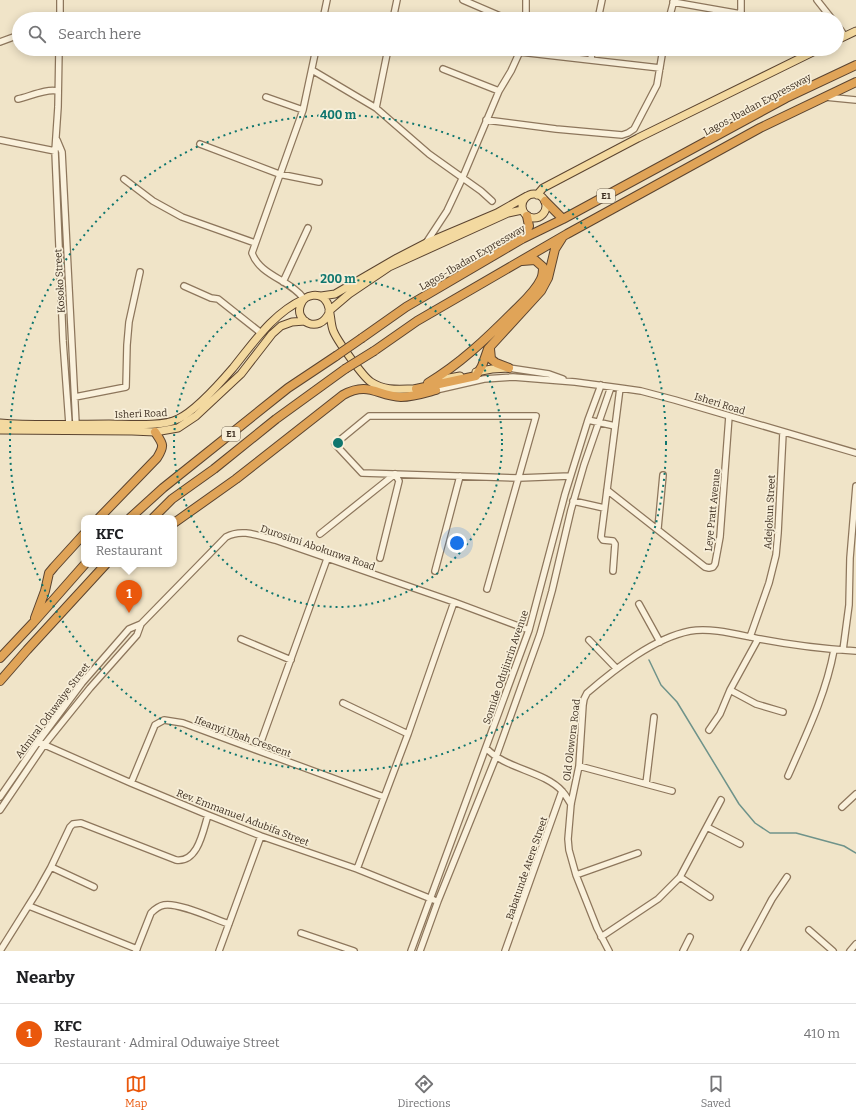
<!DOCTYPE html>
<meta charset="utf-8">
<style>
body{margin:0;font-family:Bitter,serif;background:#f6f6f6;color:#202124}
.you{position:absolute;left:457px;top:543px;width:14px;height:14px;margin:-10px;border:3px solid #fff;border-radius:50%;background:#1a73e8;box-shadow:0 0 0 6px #1a73e833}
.badge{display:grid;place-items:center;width:26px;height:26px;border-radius:50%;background:#ea580c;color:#fff;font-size:13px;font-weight:700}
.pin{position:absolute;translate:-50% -33px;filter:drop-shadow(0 1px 2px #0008)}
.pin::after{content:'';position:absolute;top:21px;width:14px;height:12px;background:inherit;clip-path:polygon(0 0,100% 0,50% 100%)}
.popup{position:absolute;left:81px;top:515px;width:96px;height:52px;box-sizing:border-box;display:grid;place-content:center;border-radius:8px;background:#fff;filter:drop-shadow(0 1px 3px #0005);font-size:13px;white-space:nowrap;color:#757577}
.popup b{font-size:15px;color:#202124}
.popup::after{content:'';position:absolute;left:50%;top:100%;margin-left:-8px;border:8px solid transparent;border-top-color:#fff}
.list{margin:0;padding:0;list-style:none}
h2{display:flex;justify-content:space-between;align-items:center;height:52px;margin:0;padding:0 16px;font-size:17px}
h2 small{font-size:13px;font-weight:400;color:#757577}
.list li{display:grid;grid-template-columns:26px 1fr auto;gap:12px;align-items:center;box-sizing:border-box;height:60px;padding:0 16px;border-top:1px solid #e0e0e0}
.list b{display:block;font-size:15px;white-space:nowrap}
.list p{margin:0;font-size:13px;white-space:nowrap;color:#757577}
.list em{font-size:13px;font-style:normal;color:#757577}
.icon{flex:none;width:22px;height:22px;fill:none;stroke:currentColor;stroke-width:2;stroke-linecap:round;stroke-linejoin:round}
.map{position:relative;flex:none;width:856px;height:951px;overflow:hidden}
.search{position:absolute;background:#fff;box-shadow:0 2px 10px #0003;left:12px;right:12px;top:12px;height:44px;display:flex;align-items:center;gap:10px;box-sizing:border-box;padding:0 14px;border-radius:22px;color:#757577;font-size:15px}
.sheet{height:112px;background:#fff}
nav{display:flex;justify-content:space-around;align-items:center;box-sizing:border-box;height:56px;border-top:1px solid #e0e0e0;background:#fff;font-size:11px;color:#757577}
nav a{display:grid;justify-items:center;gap:2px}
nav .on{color:#ea580c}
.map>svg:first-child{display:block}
</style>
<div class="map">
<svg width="856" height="951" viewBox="0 0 856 951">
<rect width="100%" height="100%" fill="#f0e4c8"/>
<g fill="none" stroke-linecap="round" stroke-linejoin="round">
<path stroke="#6f938a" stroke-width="1.5" d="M 649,660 L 661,685 L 677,702 L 739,804 L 755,823 L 770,833 L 796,833 L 844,846 L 856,853"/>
<defs>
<path id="minor" d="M 60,0 L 60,19
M 463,0 L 507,19
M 817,0 L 832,19
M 673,2 L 741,14 L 759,19
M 741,14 L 741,0
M 323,19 L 327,0
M 393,19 L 397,0
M 526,19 L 526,0
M 598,19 L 602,0
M 669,19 L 674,0
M 837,25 L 845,36
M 0,42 L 19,35
M 59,49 L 58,107 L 55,151 L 63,341 L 69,424
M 520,52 L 660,68
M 591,60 L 592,49
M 443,69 L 499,91
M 312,70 L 376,108 L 429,154 L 481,191 L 492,201
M 266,97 L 303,110
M 825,97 L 856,100
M 18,99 C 28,97 48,88 57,91
M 376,108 L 388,49
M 486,120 L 556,129 L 622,135 L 628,133 L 634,129 L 657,85 L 663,49
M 0,140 L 55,151
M 57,140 L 62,152 L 76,424
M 200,144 L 279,174 L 319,182
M 124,179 L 153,201 L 182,217 L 255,243
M 426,243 L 447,211 L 462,179 L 499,91 L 511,71 L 521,49
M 283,282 L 308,228
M 184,286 L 211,298 L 218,299 L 261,333
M 304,299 C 291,280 260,276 252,253 L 303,110 L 316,49
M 509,368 L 549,374 L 563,379
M 436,390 L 484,379 L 513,377 L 575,382 L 620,388 L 641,391 L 675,400 L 856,453
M 75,397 L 126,387 L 127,345 L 129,322 L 140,272
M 588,420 L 615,426
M 607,490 L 705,567 L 709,568 L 713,567 L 715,564 L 720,537 L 729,416
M 573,501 L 604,508
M 658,528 L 663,475
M 320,534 L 395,474 L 399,481 L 380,558
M 435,571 L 460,476
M 613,571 L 615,544 L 613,541 L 603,540 L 601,537 L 620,388
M 487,589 L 536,416 L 369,416 L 335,444 L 362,473 L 519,478 L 570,476
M 639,604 L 660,642
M 750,637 L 769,583 L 776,555 L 778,533 L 783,433
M 241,639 L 291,660
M 589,640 L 616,668
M 843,650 L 849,605 L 850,558 L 856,486
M 730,690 L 756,704 L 783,712
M 343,703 L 408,734
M 709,730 L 720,714 L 730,690 L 758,639
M 38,742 L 131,783 L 208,815 L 261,836 L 357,869 L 434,900
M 486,748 C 505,769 544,771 562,791 C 566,795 568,800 571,804
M 258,750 L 327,559
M 579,766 L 672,791
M 788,776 C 806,735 826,694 834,650
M 131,783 L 155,725 L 164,720 L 183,723 L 384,797
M 646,784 L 654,717
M 0,797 L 38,742 L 82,683 L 129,629 L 141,624
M 842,807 L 856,794
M 0,810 L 44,745 L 90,688 L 137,635 L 141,624 L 226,537 C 242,528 259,536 275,540 L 454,602 L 529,630
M 707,827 L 740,844
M 51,867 L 94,887
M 357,869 L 408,734 L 454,602
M 576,875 L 638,853
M 680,877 L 710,897
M 29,906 L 137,949
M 809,930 L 833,951
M 301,933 L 354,951
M 601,937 L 658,899 L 680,877 L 721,800
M 0,951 L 37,892 L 51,867 L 70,827 L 73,824 L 81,823 L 176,860 C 198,863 203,831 208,815
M 136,951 L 151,913 C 155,909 159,906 164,905 C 178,902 214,919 229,924
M 219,951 L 261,836
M 411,951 L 529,630 L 565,494 L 588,420 L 601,385
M 420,951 L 438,901 L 496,757 L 540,634 L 552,591 L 571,510 L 584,465 L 611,387
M 505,951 L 562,791
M 609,951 L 597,928 L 576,875 L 569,850 L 568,839 L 571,804 L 579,766 L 583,705 L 584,699 L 587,693 C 615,669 654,638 690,631 C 711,627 739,635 760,639 C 791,645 824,649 856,651
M 683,951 L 690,937
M 744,951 L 772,899 L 787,877
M 850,951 L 856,944"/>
<path id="major" d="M 837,40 L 856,31
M522 206a12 12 0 1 1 24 0a12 12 0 1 1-24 0Z
M 537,195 L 543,188 L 638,138 L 819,49
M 321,296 L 335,294 L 397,258 L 426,243 L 497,213 L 527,196
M 329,311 L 349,294 L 389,267 L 508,213 L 522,210
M 329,313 C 319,335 293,321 301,304 C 305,294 320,292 326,301 C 331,307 330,322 333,330 C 336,339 363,377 371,382 C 388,393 404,388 422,389
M 476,372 L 492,369 L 509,368
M 433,381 L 460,376
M 0,423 C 36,426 73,424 109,424 C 127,424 163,427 178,419 C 195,411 221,382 233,368 C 254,342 273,313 304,299
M 0,430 L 132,431 L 155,432 L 178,428 L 196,416 L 241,374 L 272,334 L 281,326 L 292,322 L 305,321"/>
<path id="highway" d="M 545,201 L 563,219
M 522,239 L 529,226 L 527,216
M 362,338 L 406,307 L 522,239 L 563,219 L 786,98 L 856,65
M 490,349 L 491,359 L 496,363 L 509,368
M 374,351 L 417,321 L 567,234 L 760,128 L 856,82
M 428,383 C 460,364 487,338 513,312 C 523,302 535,292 541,279 C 543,275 543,271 543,267 L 535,260 L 522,261
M 416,389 L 476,376 L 482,366 L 488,349 L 541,291 L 548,278 L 555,249 L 562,238
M 99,518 L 157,458 C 165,445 163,444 155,432
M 130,518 L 163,488 L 288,388 L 336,356
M 153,518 L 172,499 L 214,469 L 276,419 L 345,369
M 174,523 L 236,479 L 343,395 C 369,381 377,396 401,397 C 413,397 425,393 436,390
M 35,618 L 45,591 L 49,573 L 54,567 L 84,534
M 0,658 L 33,623 L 85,564
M 0,681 L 27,650 L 106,564"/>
</defs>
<use href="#minor" stroke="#8d765c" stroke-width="8"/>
<use href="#major" stroke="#5b4430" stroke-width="9"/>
<use href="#highway" stroke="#5b4430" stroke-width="10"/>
<use href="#minor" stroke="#faf1dc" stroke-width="5.5"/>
<use href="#major" stroke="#f3d9a0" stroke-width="7"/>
<use href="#highway" stroke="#e0a458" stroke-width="8"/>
<defs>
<path id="highway-bridge" d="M 336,356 L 362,338
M 345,369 L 374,351"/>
</defs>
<use href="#highway-bridge" stroke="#5b4430" stroke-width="10" stroke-linecap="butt"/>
<use href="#highway-bridge" stroke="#e0a458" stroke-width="8"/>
</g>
<g fill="none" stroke="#0f766e" stroke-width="2" stroke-dasharray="2 4">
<circle cx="338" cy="443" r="164"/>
<circle cx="338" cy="443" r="328"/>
</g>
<g text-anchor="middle" stroke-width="3.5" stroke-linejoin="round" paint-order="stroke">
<g fill="#f7eed8" stroke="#756857" stroke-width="1">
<rect x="597" y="189" width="18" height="14" rx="3"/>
<rect x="222" y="427" width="18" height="14" rx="3"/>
</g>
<g font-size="9" font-weight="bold" fill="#3d2e20">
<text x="606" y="199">E1</text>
<text x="231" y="437">E1</text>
</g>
<g font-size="10" fill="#3d2e20" stroke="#f7eed8">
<text transform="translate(757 104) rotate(-28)" y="4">Lagos-Ibadan Expressway</text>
<text transform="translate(472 257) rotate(-30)" y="4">Lagos-Ibadan Expressway</text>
<text transform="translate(59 281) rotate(-93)" y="4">Kosoko Street</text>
<text transform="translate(720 403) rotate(17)" y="4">Isheri Road</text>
<text transform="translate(141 413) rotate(-2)" y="4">Isheri Road</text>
<text transform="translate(712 510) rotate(-84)" y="4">Leye Pratt Avenue</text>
<text transform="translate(769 512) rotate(-87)" y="4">Adejokun Street</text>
<text transform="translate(318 547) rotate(19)" y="4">Durosimi Abokunwa Road</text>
<text transform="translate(505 667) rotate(-71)" y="4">Somide Odujinrin Avenue</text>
<text transform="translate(52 710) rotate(-53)" y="4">Admiral Oduwaiye Street</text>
<text transform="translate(243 736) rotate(20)" y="4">Ifeanyi Ubah Crescent</text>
<text transform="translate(571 740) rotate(-83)" y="4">Old Olowora Road</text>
<text transform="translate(243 817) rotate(21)" y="4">Rev. Emmanuel Adubifa Street</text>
<text transform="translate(526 868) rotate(-71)" y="4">Babatunde Atere Street</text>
</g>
</g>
<circle cx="338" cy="443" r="6" fill="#0f766e" stroke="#f7eed8" stroke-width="2"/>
<g font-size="12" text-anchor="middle" font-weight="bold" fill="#0f766e" stroke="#f7eed8" stroke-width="3.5" stroke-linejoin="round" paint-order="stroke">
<text x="338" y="119">400 m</text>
<text x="338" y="283">200 m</text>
</g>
</svg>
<div class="you"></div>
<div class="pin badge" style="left:129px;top:613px">1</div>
<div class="popup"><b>KFC</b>Restaurant</div>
<div class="search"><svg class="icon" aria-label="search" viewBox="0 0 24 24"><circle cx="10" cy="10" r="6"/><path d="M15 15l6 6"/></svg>Search here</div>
</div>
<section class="sheet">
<h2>Nearby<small></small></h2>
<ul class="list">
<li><span class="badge">1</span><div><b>KFC</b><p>Restaurant · Admiral Oduwaiye Street</p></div><em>410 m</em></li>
</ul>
</section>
<nav>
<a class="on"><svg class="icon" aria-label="map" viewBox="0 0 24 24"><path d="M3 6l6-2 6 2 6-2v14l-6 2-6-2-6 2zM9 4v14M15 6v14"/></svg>Map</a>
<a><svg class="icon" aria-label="directions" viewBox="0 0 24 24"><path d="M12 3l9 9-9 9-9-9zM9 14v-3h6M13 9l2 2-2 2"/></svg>Directions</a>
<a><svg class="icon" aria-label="saved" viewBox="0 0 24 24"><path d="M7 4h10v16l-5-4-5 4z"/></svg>Saved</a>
</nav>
